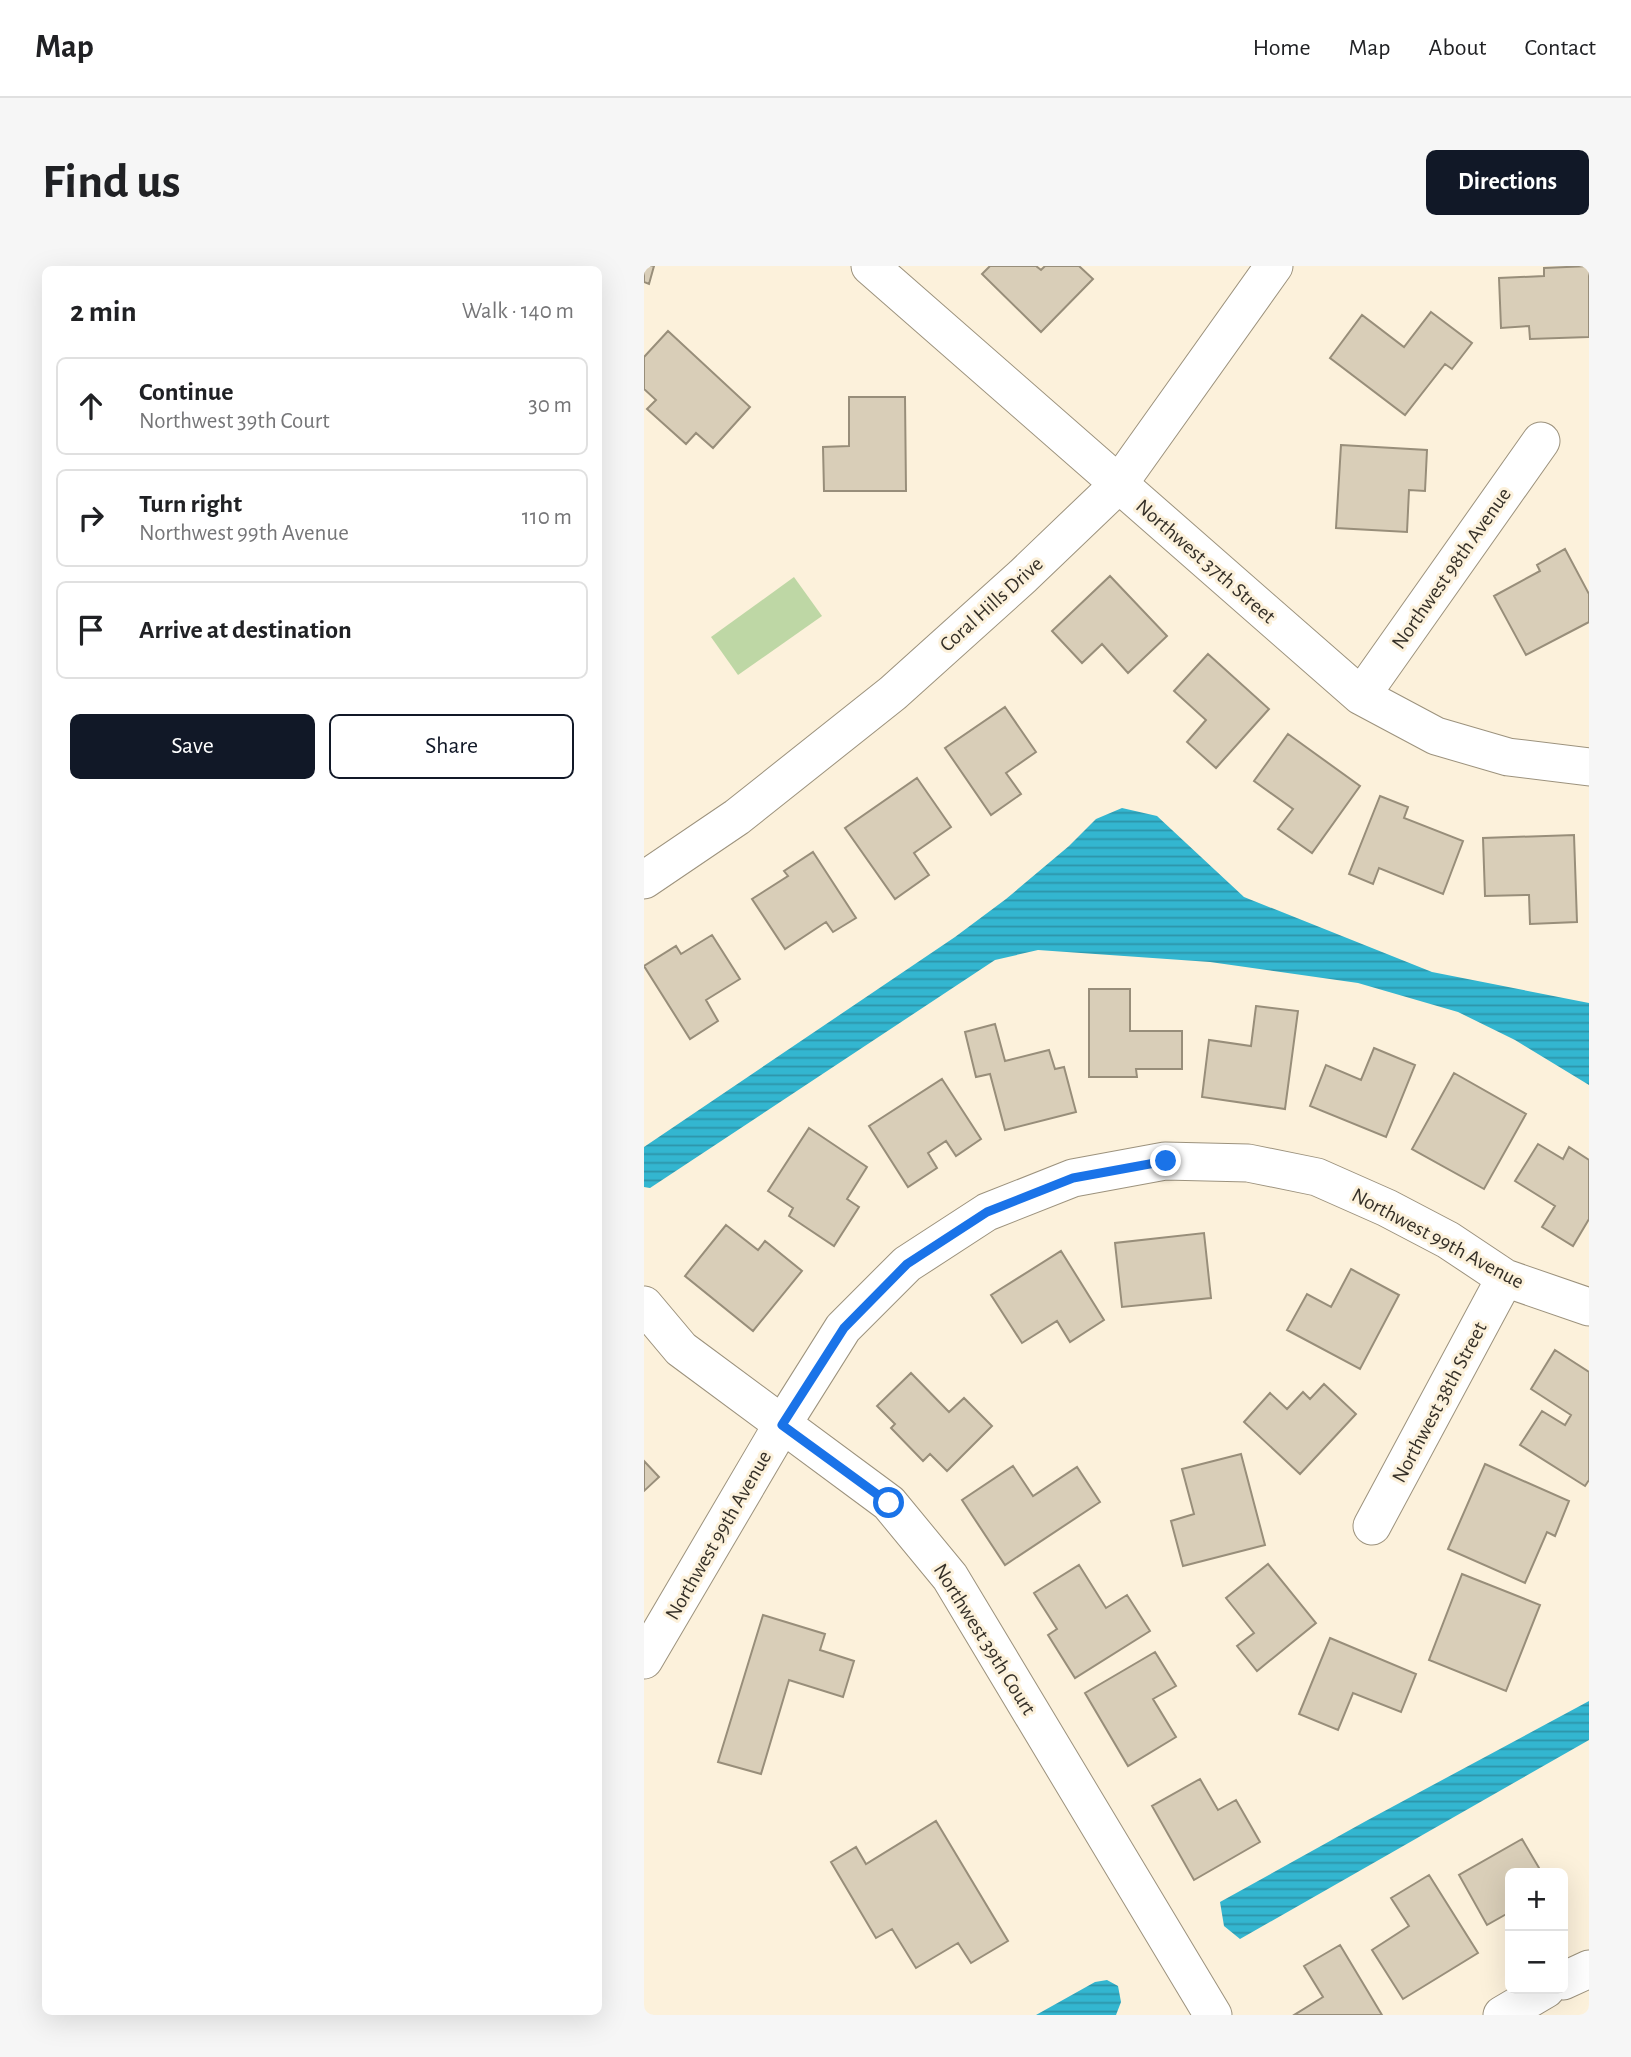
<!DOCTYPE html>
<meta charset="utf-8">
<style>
body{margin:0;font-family:"Alegreya Sans",sans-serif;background:#f6f6f6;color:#202124}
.controls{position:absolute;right:21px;bottom:21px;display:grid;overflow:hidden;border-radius:10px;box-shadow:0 7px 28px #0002}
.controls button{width:63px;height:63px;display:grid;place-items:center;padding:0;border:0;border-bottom:2px solid #e0e0e0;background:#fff;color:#202124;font:35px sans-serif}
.stop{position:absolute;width:21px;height:21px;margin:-16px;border:5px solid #1a73e8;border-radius:50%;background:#fff}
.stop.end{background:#1a73e8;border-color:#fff;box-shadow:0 2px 7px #0008}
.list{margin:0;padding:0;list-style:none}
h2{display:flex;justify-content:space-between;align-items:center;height:91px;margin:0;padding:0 28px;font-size:30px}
h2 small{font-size:23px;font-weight:400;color:#757577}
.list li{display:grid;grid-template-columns:46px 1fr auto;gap:21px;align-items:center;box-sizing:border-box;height:98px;margin:0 14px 14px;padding:0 14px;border:2px solid #e0e0e0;border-radius:10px}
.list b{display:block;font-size:26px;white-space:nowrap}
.list p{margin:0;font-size:23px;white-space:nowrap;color:#757577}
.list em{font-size:23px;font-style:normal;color:#757577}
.actions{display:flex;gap:14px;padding:21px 28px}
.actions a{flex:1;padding:16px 0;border:2px solid #111827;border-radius:10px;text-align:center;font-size:24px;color:#111827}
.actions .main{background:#111827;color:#fff}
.icon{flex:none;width:38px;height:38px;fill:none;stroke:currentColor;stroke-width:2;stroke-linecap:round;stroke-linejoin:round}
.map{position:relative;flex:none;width:945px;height:1749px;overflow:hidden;border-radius:10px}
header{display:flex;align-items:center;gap:42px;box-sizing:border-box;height:98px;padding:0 35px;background:#fff;border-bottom:2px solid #e0e0e0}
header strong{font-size:33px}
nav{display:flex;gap:38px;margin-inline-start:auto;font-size:24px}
.intro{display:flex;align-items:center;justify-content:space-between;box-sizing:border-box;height:168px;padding:0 42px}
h1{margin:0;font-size:49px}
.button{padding:18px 32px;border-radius:10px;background:#111827;color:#fff;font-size:24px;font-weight:700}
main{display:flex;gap:42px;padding:0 42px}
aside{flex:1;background:#fff;border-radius:10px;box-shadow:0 7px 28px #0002}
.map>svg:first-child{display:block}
</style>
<header>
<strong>Map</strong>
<nav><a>Home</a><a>Map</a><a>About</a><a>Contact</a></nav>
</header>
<div class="intro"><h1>Find us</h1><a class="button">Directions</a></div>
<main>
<aside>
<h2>2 min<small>Walk · 140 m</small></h2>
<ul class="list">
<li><svg class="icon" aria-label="ahead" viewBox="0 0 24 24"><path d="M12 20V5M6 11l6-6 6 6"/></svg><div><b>Continue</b><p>Northwest 39th Court</p></div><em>30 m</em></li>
<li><svg class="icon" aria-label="right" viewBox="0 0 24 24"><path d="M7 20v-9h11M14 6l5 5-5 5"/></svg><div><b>Turn right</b><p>Northwest 99th Avenue</p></div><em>110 m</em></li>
<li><svg class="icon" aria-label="arrive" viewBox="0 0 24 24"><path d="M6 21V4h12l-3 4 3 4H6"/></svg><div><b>Arrive at destination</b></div></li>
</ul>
<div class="actions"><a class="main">Save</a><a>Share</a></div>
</aside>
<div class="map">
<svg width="945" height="1749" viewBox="0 0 945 1749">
<defs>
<pattern id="water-rules" width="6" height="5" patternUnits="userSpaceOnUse" patternTransform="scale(1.75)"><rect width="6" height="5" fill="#33b6d0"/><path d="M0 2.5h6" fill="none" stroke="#2c94a9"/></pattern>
</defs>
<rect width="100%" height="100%" fill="#fcf1db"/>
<path fill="#bed7a5" d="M 150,311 L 178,350 L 94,409 L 67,371 Z"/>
<path fill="url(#water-rules)" d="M 478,542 L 513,550 L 600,631 L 788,706 L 945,737 L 945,819 L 871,774 L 814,746 L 714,717 L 566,696 L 394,684 L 351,694 L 6,922 L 0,921 L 0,881 L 311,671 L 362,633 L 425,580 L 452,553 Z
M 945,1435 L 945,1474 L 596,1673 L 580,1660 L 576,1636 L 722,1555 Z
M 463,1714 L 474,1720 L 477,1736 L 472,1749 L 392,1749 L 451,1716 Z"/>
<path fill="#d9ceb8" stroke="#988e7a" stroke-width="2" d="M 0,0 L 10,0 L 5,18 L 0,16 Z
M 346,0 L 392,0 L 397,4 L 401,0 L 435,0 L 449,13 L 397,66 L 338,8 Z
M 945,0 L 945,71 L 886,73 L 885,60 L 857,62 L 855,12 L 900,10 L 900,2 Z
M 787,46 L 828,77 L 808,103 L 801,98 L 761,149 L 686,92 L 718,49 L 760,81 Z
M 24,65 L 106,141 L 69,182 L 52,167 L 42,178 L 3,143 L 12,134 L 0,123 L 0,91 Z
M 205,131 L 261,131 L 262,225 L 180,225 L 179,181 L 205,180 Z
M 697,179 L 783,184 L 781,225 L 765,224 L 763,266 L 692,262 Z
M 921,283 L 945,328 L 945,356 L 882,389 L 850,330 L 896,305 L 893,299 Z
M 466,310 L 523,370 L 484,407 L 458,378 L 438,397 L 408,365 Z
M 564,388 L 625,443 L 572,502 L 543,476 L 562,454 L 530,425 Z
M 361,441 L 392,486 L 362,507 L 377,528 L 347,549 L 301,482 Z
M 644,468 L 716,520 L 668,587 L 634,563 L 649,543 L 610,515 Z
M 273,512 L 307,561 L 270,587 L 285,609 L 251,633 L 201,562 Z
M 736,530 L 764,541 L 760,552 L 819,575 L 799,628 L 735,602 L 729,618 L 705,608 Z
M 930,569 L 933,656 L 886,658 L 885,629 L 841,630 L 839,572 Z
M 169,586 L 212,652 L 189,666 L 182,656 L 141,683 L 108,633 L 144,610 L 140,605 Z
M 68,669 L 96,713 L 62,734 L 74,755 L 46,773 L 0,700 L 32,680 L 37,688 Z
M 445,723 L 486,723 L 486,765 L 538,765 L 538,803 L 492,803 L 493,811 L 445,811 Z
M 612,740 L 654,745 L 641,843 L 558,831 L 565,774 L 607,780 Z
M 351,758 L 361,795 L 405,784 L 411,803 L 420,801 L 432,846 L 361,864 L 346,808 L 332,811 L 321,766 Z
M 730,782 L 771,799 L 742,871 L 666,840 L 682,799 L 717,814 Z
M 810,807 L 882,848 L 840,923 L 768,883 Z
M 298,813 L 337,873 L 312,890 L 302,875 L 284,887 L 293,902 L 264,921 L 225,860 Z
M 165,862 L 223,901 L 203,933 L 215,941 L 190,980 L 145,950 L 149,942 L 124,925 Z
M 894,878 L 919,893 L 925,881 L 945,894 L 945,953 L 929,980 L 898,961 L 911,940 L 871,915 Z
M 82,959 L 114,984 L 121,975 L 158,1005 L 109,1065 L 41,1010 Z
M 560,967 L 567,1032 L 478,1041 L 471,977 Z
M 417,985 L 460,1054 L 426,1076 L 413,1055 L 378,1077 L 347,1029 Z
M 707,1003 L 755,1029 L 716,1103 L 643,1064 L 663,1028 L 687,1041 Z
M 911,1084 L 945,1106 L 945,1214 L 941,1220 L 876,1179 L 898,1145 L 921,1159 L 927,1149 L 887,1123 Z
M 267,1107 L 305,1146 L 320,1132 L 348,1160 L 303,1205 L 286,1188 L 279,1195 L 247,1162 L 251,1158 L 233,1140 Z
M 680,1118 L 712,1148 L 656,1208 L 600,1156 L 626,1127 L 643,1143 L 659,1126 L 666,1133 Z
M 597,1188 L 621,1279 L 539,1300 L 527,1255 L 550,1248 L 538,1203 Z
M 0,1195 L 15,1211 L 0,1225 Z
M 841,1198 L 925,1235 L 911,1270 L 903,1266 L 881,1317 L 804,1283 Z
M 369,1200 L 389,1230 L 433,1201 L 456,1236 L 361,1299 L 318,1234 Z
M 624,1298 L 672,1357 L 613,1405 L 593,1380 L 610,1367 L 582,1332 Z
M 435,1299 L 462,1342 L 483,1329 L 506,1365 L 431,1412 L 404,1369 L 413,1363 L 390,1327 Z
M 818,1308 L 896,1339 L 862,1425 L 785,1394 Z
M 119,1349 L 181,1368 L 176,1384 L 210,1395 L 199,1431 L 145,1414 L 117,1508 L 74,1496 Z
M 686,1372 L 772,1408 L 757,1446 L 709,1427 L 694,1464 L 655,1448 Z
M 511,1386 L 532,1420 L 509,1433 L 532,1471 L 484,1500 L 441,1427 Z
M 556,1513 L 574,1544 L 592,1534 L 616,1576 L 550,1614 L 508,1540 Z
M 292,1555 L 364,1675 L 327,1697 L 314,1677 L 272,1702 L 248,1663 L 232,1672 L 187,1596 L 212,1581 L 222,1598 Z
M 878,1573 L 898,1607 L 866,1607 L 866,1646 L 843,1659 L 815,1609 Z
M 785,1609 L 834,1687 L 759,1733 L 728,1684 L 765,1660 L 747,1632 Z
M 696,1679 L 738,1749 L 650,1749 L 679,1731 L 660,1700 Z"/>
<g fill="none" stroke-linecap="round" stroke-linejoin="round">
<defs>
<path id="minor" d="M 226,0 L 717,430 L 792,470 L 864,491 L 945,501
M 717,430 L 897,175
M 0,614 L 93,551 L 249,427 L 379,310 L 474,219 L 630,0
M 0,1039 L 37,1083 L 245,1237 L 306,1311 L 569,1749
M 728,1260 L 861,1012
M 0,1394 L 138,1159 L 199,1062 L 263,998 L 343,946 L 429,912 L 521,895 L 604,897 L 673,911 L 743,942 L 804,974 L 861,1012 L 945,1041
M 919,1715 L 945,1703
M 858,1749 L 902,1723"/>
</defs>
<use href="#minor" stroke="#9c927d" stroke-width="39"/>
<use href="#minor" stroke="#fff" stroke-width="37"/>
</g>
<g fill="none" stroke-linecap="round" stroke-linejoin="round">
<path stroke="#1a73e8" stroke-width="9" d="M 245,1237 L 138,1159 L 200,1062 L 263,998 L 343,946 L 429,912 L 522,895"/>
</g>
<g text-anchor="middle" stroke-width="6" stroke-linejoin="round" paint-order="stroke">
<g font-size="21" fill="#353028" stroke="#fcf1db">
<text transform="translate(562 295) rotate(41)" y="7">Northwest 37th Street</text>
<text transform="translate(807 302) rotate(-55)" y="7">Northwest 98th Avenue</text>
<text transform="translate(347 338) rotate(-42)" y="7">Coral Hills Drive</text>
<text transform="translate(794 972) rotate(28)" y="7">Northwest 99th Avenue</text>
<text transform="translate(795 1136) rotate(-62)" y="7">Northwest 38th Street</text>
<text transform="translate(74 1269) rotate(-60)" y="7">Northwest 99th Avenue</text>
<text transform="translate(341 1373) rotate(58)" y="7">Northwest 39th Court</text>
</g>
</g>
</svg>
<div class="controls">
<button>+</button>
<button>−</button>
</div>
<div class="stop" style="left:245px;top:1237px"></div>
<div class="stop end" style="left:522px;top:895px"></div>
</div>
</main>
